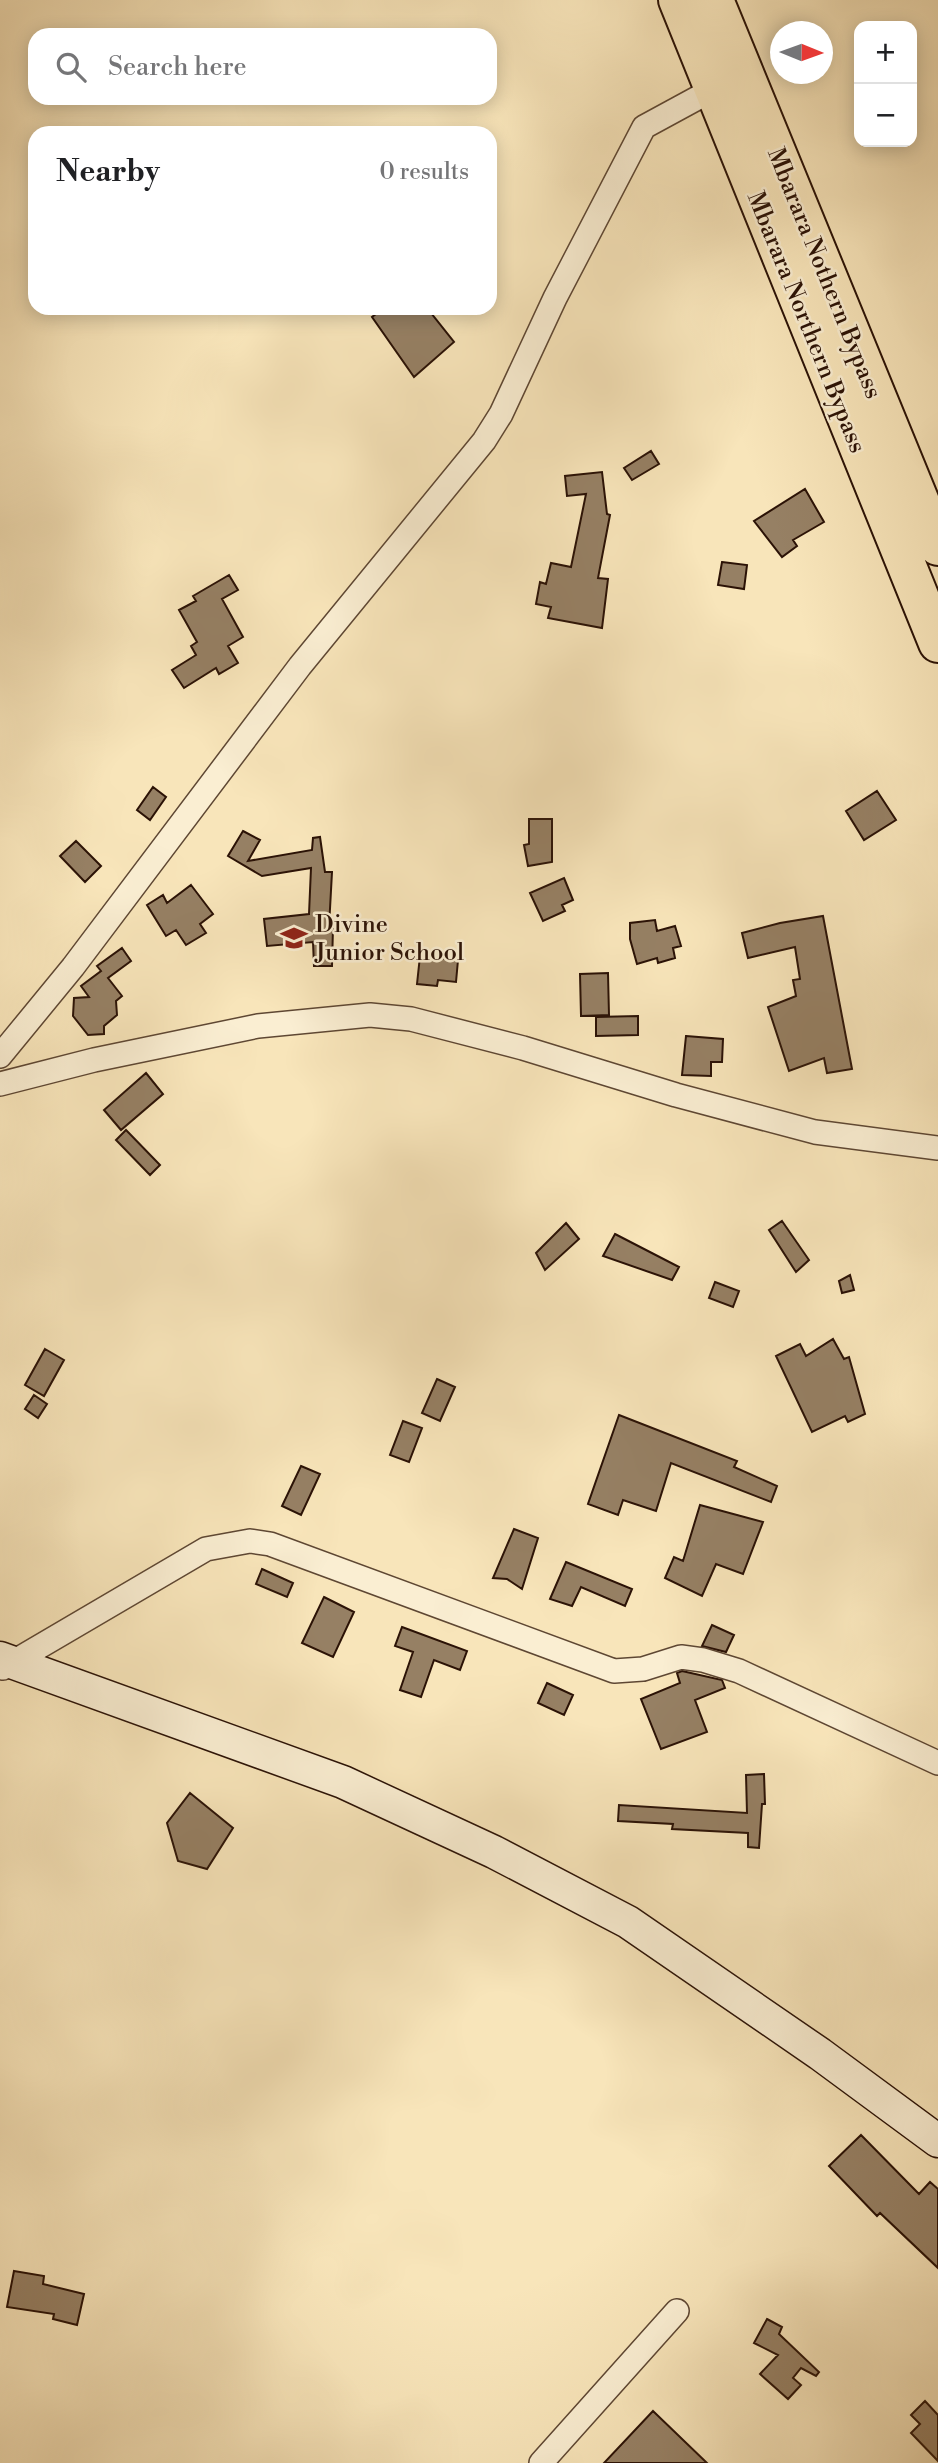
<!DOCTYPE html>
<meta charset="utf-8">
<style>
body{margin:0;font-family:"Libre Bodoni",serif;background:#f2f2f2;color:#202124}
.controls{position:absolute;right:21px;top:21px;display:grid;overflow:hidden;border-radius:14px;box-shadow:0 4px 18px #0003}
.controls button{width:63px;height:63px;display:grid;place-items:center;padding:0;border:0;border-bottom:2px solid #e0e0e0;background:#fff;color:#202124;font:35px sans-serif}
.compass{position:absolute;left:770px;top:21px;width:63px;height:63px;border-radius:50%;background:#fff;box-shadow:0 4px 18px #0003;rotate:91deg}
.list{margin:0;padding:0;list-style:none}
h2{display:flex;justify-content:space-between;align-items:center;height:91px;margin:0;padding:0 28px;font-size:30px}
h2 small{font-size:23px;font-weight:400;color:#757577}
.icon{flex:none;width:38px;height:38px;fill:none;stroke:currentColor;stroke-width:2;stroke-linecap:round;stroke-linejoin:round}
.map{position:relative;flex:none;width:938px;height:2463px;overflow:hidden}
.search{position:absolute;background:#fff;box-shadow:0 4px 18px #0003;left:28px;top:28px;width:469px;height:77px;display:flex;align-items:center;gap:18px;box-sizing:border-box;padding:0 24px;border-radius:21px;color:#757577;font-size:26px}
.panel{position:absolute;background:#fff;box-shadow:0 4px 18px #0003;left:28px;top:126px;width:469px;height:189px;border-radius:21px}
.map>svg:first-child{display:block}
</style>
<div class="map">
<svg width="938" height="2463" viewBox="0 0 938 2463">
<rect width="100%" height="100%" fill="#f8e5ba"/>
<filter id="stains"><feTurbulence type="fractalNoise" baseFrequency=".00286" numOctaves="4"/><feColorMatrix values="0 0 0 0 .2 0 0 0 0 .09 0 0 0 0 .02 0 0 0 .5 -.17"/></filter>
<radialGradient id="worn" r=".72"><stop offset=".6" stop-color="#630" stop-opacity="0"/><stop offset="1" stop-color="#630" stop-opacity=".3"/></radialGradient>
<path fill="#968064" stroke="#2b1206" stroke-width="2" d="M 384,308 L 427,308 L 454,342 L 414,377 L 372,317 Z
M 651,451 L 659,464 L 632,480 L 624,468 Z
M 602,472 L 607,514 L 610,515 L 598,578 L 608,579 L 602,628 L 548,618 L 551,607 L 536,604 L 540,582 L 546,584 L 551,563 L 571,567 L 586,494 L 567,496 L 565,476 Z
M 805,489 L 824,522 L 793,540 L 797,546 L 782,557 L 754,521 Z
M 722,562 L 747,565 L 744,589 L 718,585 Z
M 229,575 L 238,590 L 222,599 L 243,637 L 228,646 L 238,663 L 219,674 L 216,668 L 184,688 L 172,670 L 196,655 L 191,646 L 197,642 L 179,610 L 196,601 L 193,596 Z
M 153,787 L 166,797 L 150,820 L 137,810 Z
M 877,791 L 896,820 L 864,840 L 846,811 Z
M 529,819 L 552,819 L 552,862 L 528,866 L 524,845 L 529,844 Z
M 243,831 L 260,840 L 248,861 L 312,850 L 313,838 L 320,837 L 325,872 L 332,872 L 329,927 L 333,927 L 332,966 L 314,966 L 313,942 L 267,946 L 264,919 L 309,914 L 311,868 L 262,876 L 228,856 Z
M 76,841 L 101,866 L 85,882 L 60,856 Z
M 564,878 L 573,900 L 562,905 L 565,911 L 543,921 L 530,893 Z
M 191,885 L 213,914 L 200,924 L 206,933 L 186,945 L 176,930 L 166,936 L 147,905 L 163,895 L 167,903 Z
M 823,916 L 852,1069 L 827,1073 L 824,1058 L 789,1071 L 768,1007 L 796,996 L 793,980 L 800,979 L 795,947 L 748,958 L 742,933 L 780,923 Z
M 655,920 L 657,931 L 675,926 L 681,946 L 673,948 L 675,958 L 658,963 L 657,958 L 637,964 L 630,939 L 630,923 Z
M 122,948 L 131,961 L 108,978 L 122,996 L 116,1001 L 117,1015 L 104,1026 L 104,1034 L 88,1035 L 73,1016 L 74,998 L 89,997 L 81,986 L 101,971 L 97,966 Z
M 420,956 L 458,960 L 456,982 L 438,980 L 437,986 L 417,984 Z
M 608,973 L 609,1015 L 581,1016 L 580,974 Z
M 638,1016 L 638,1035 L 596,1036 L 596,1017 Z
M 686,1036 L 723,1039 L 722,1062 L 711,1062 L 711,1076 L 682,1075 Z
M 146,1073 L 163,1094 L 121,1130 L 104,1110 Z
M 126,1130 L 160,1165 L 150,1175 L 116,1140 Z
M 782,1221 L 809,1260 L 796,1272 L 769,1230 Z
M 566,1223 L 579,1239 L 545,1270 L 536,1253 Z
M 615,1234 L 679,1267 L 672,1280 L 603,1256 Z
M 850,1275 L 854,1290 L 842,1293 L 839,1281 Z
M 715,1282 L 739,1291 L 733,1307 L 709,1298 Z
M 833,1339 L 844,1359 L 849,1357 L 865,1414 L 848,1422 L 845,1416 L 812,1432 L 776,1356 L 800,1344 L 806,1356 Z
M 45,1349 L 64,1360 L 44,1396 L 25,1385 Z
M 437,1379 L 455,1387 L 440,1421 L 422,1413 Z
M 34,1395 L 47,1404 L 38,1418 L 25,1409 Z
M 619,1415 L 737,1461 L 734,1467 L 777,1486 L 771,1502 L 671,1463 L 656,1511 L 623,1500 L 618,1515 L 588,1504 Z
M 403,1421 L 422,1428 L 409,1462 L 390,1455 Z
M 301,1466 L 320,1474 L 301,1515 L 282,1506 Z
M 700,1505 L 763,1522 L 743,1574 L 716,1564 L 702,1596 L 665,1578 L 674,1557 L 683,1561 Z
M 514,1529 L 538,1538 L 522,1589 L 507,1579 L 493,1578 Z
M 566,1562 L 632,1589 L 625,1606 L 581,1587 L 572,1606 L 550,1599 Z
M 262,1569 L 293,1583 L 287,1597 L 256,1584 Z
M 324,1597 L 354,1612 L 333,1657 L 302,1643 Z
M 712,1625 L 734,1635 L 726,1652 L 702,1646 Z
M 402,1627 L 467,1651 L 460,1670 L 434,1660 L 421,1697 L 400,1690 L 413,1652 L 395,1646 Z
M 682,1671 L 722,1680 L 725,1688 L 695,1700 L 707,1732 L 661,1749 L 641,1699 L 680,1683 L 677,1673 Z
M 547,1683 L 573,1695 L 564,1715 L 538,1703 Z
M 764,1774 L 765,1804 L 762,1804 L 759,1848 L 748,1847 L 748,1833 L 672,1829 L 673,1824 L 618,1821 L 619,1805 L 747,1813 L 746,1775 Z
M 190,1793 L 233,1828 L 207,1869 L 178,1861 L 167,1823 Z
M 861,2135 L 919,2194 L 930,2182 L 938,2189 L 938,2268 L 880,2213 L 877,2216 L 829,2166 Z
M 14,2271 L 44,2276 L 43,2284 L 84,2294 L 77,2325 L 53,2319 L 54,2314 L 7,2307 Z
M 767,2319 L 782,2327 L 779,2334 L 819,2372 L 816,2376 L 801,2368 L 793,2378 L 801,2385 L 788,2399 L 760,2374 L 778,2355 L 754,2343 Z
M 925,2401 L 938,2415 L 938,2461 L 911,2433 L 920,2424 L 911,2415 Z
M 653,2411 L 707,2463 L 604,2463 Z"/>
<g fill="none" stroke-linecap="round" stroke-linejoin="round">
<defs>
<path id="street" d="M 0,1056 L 73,967 L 300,666 L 484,441 L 501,414 L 555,298 L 644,127 L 714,89
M 0,1084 L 94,1060 L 258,1026 L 370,1015 L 411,1019 L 523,1048 L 676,1095 L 815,1132 L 938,1148
M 3,1668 L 206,1549 L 250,1541 L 270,1544 L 614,1671 L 643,1669 L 681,1657 L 703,1660 L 739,1671 L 938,1763
M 541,2463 L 677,2311"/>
<path id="secondary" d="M 0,1658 L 343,1782 L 494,1852 L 628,1922 L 820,2054 L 938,2141"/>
<path id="highway" d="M 678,0 L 938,643
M 714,0 L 938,546"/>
</defs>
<use href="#street" stroke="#5e4733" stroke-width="26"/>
<use href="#secondary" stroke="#2b1206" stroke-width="35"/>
<use href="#highway" stroke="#2b1206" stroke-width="42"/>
<use href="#street" stroke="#faeed2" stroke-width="23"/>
<use href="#secondary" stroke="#faeed2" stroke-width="32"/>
<use href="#highway" stroke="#f8e5ba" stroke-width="38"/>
</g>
<defs>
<symbol id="school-bare" viewBox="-9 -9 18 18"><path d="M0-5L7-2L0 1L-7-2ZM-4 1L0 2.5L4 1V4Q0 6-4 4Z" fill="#8f2418" stroke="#faeed2" stroke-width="2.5" paint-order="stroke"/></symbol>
</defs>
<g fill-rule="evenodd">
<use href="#school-bare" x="275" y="919" width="38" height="38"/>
</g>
<g text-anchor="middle" stroke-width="5" stroke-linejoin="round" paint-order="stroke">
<g font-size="24" fill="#2b1206" stroke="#faeed2">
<text transform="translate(825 273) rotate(68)" y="8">Mbarara Nothern Bypass</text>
<text transform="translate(807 322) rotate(68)" y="8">Mbarara Northern Bypass</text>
</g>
<g font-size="24" fill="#2b1206" stroke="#faeed2" text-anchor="start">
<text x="315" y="932">Divine<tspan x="315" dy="28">Junior School</tspan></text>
</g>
</g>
<rect width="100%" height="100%" filter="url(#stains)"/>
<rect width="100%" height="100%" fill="url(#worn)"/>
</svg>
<div class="controls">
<button>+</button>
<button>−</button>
</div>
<svg class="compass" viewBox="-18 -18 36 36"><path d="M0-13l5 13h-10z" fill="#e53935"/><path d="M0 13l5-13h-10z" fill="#757577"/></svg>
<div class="search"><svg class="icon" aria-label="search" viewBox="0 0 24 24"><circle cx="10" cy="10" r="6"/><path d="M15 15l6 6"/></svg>Search here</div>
<section class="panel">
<h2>Nearby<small>0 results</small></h2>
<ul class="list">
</ul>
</section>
</div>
